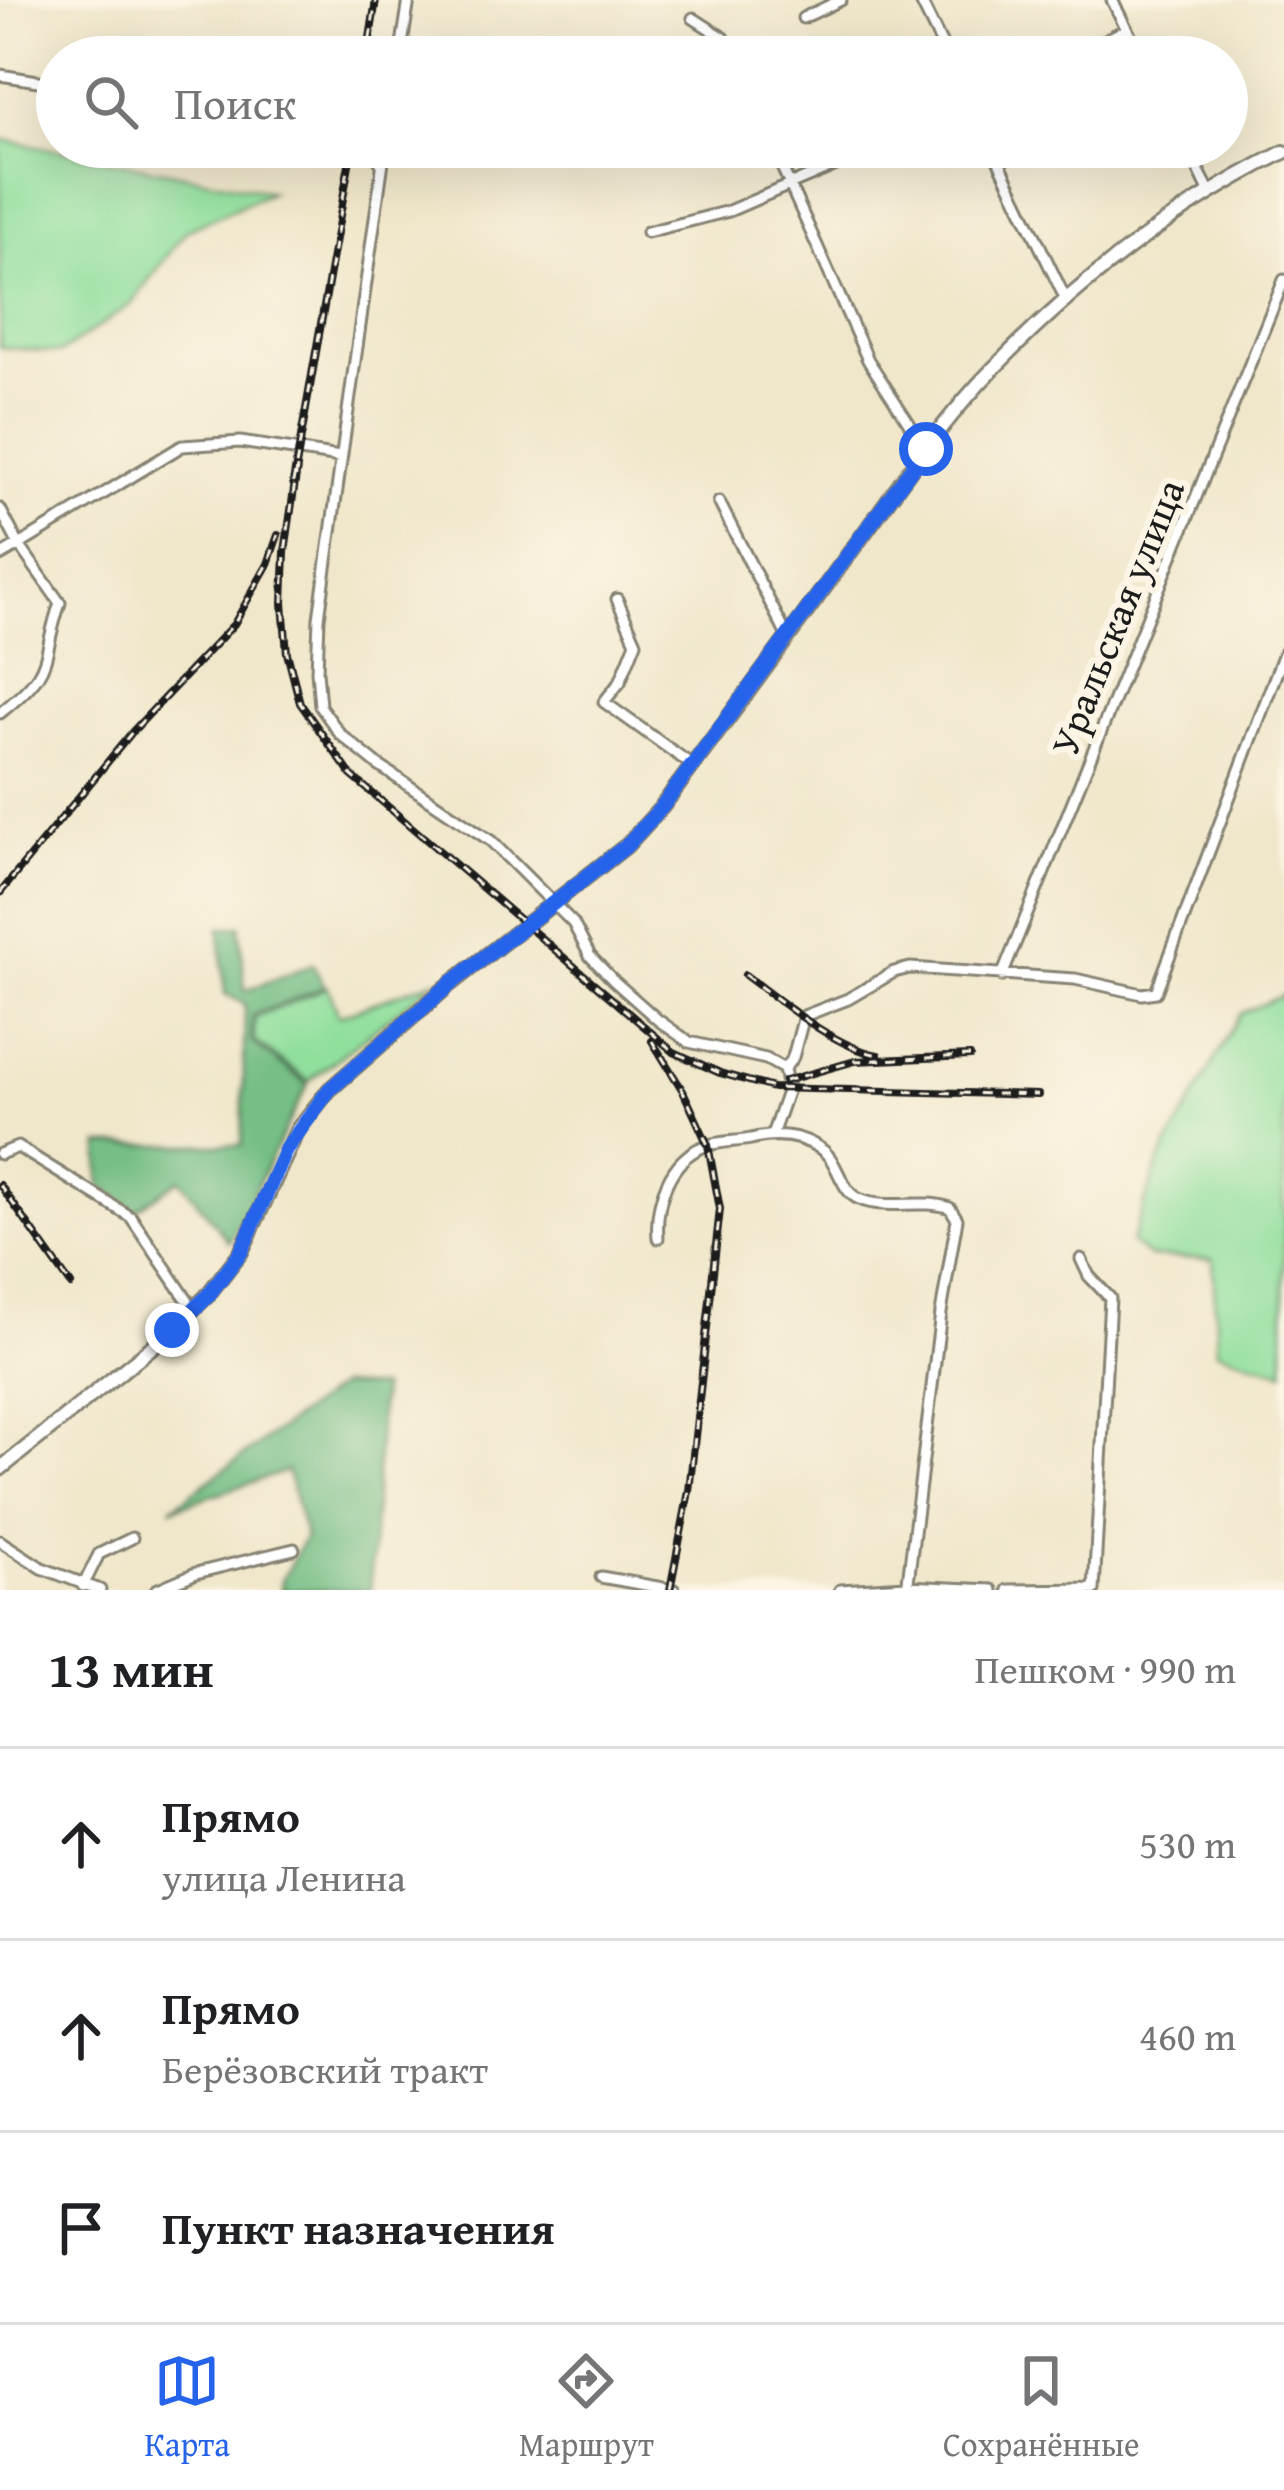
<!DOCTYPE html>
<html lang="ru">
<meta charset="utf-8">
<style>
body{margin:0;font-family:"Gentium Book Plus",serif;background:#f6f6f6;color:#202124}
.stop{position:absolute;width:36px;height:36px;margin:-27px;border:9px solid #2563eb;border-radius:50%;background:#fff}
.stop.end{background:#2563eb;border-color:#fff;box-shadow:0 3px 12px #0008}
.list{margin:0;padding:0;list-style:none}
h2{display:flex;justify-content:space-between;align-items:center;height:156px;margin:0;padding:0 48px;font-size:51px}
h2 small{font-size:39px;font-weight:400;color:#757577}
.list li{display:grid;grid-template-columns:78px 1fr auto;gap:36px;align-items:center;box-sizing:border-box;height:192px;padding:0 48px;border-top:3px solid #e0e0e0}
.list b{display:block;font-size:45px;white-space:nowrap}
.list p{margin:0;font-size:39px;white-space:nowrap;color:#757577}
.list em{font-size:39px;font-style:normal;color:#757577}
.icon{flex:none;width:66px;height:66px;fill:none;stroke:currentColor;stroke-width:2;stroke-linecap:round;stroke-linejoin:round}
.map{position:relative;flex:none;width:1284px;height:1590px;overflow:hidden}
.search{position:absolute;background:#fff;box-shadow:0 12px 48px #0002;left:36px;right:36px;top:36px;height:132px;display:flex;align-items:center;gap:30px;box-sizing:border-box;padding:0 42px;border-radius:66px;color:#757577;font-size:45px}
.sheet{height:732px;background:#fff}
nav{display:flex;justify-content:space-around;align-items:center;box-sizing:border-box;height:168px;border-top:3px solid #e0e0e0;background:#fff;font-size:33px;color:#757577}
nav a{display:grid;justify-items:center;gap:6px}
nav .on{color:#2563eb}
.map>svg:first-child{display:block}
</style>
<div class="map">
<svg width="1284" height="1590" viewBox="0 0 1284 1590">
<rect width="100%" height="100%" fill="#fcf5e5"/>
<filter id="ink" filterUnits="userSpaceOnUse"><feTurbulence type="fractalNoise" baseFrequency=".00833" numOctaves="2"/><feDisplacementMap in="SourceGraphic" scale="24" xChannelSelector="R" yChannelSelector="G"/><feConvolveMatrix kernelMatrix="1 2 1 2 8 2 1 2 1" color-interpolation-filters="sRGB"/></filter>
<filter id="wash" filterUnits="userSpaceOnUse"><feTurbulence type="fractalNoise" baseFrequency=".004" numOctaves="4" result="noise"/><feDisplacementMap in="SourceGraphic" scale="48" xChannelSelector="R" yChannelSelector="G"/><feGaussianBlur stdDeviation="2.7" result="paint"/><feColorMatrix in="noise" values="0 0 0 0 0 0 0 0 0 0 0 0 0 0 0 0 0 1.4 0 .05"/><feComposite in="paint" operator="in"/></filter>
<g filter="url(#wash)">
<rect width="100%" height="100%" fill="#f0e7ca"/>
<path fill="#90df9d" stroke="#567e5c" stroke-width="3" d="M 0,139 L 271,192 L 187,230 L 130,305 L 60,353 L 0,347 Z
M 438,979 L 309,1081 L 254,1041 L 255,1018 L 328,987 L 339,1016 Z
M 1284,995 L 1284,1372 L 1217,1351 L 1213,1259 L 1150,1257 L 1131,1243 L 1160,1160 L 1240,1014 Z"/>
<path fill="#74be84" stroke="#486d50" stroke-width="3" d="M 240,926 L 245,991 L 313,964 L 325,987 L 253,1015 L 251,1042 L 308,1084 L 229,1242 L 180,1179 L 136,1210 L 100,1186 L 100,1145 L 242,1145 L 245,1004 L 225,994 L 220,928 Z
M 339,1386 L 381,1388 L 370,1590 L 281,1590 L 282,1580 L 305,1536 L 287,1471 L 170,1509 Z"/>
</g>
<g filter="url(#ink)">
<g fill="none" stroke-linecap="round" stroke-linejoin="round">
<defs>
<path id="minor" d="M 920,0 L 948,57
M 1112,0 L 1141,57
M 693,18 L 724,38 L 736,57
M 803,18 L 841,0
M 400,57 L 409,0
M 1072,57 L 1127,29
M 0,75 L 57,84
M 364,147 L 375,153 L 382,165
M 385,147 L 319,618 L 317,671 L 320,706 L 340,734 L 378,765 L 491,841 L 573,923 L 590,956 L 614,981 L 658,1020 L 689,1042 L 766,1059 L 784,1069 L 788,1089 L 773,1132
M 773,147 L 868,360 L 926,449
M 992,147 L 1066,300
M 1187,147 L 1209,191
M 647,232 L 729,211 L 878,147
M 719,502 L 788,638
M 0,509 L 19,545 L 0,556
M 617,599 L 636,642 L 620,682 L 604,702 L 692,765
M 0,713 C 58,667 39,664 60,603 L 19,545 L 182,446 L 240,442 L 340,457
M 1002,976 L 1284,280
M 784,1069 L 793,1057 L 804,1016 L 848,999 L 894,972 L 910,968 L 1075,979 L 1142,994 L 1156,992 L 1284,653
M 0,1154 L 18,1147 L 131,1217 L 194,1310
M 658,1238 C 655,1203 669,1159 705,1146 C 720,1141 736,1142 751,1139 C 775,1133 799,1134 821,1149 C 839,1161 839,1190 859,1199 C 887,1211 921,1198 950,1208 L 957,1219 L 941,1313 L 907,1590
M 1081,1259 L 1089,1276 L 1110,1298 L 1094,1590
M 0,1541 L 42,1568 L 100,1590
M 601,1577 L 674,1590
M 83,1586 L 99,1554 L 132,1538
M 156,1590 L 196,1573 L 294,1549
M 840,1590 L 907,1586 L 992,1590
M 1008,1590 L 1094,1589"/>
<path id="major" d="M 0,1469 L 157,1343 L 206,1297 L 241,1252 L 298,1129 L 329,1090 L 449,985 L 626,846 L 661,808 C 727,720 792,632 857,543 C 900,485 941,422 992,370 C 1077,283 1175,206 1284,152"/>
</defs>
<use href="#minor" stroke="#868273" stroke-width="15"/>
<use href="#major" stroke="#868273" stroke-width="18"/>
<use href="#minor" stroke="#fff" stroke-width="9"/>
<use href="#major" stroke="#fff" stroke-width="12"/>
<defs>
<path id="rail" d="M 367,57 L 376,0
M 297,468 L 285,552 L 283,603 L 287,653 L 300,703 L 351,775 L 674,1052 L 720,1073 L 773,1088 L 1038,1095
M 293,483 L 352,147
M 0,893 L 133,731 L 234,624 L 268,564 L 278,535
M 745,975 C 780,1001 835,1047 878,1055
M 652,1041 L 683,1091 L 708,1145 L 720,1209 L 689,1491 L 670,1590
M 785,1081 L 855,1061 L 970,1056
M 0,1185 L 71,1285"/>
</defs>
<use href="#rail" stroke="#1c1c1c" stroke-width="8"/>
<use href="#rail" stroke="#fcf5e5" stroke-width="3" stroke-dasharray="9" stroke-linecap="butt"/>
</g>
</g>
<g fill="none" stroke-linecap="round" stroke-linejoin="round" filter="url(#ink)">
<path stroke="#2563eb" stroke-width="15" d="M 172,1330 L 206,1298 L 241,1252 L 286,1149 L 329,1090 L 449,985 L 626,846 L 661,808 L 926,449"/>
</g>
<g text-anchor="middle" stroke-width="12" stroke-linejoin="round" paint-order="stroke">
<g font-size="39" fill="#1c1c1c" stroke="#fcf5e5">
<text transform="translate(1117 617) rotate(-68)" y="14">Уральская улица</text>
</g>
</g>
</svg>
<div class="stop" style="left:926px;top:449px"></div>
<div class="stop end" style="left:172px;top:1330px"></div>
<div class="search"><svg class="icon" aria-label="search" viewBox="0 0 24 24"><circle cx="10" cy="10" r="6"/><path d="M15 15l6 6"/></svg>Поиск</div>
</div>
<section class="sheet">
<h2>13 мин<small>Пешком · 990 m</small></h2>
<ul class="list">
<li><svg class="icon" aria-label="ahead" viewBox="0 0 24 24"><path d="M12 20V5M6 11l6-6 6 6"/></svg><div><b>Прямо</b><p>улица Ленина</p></div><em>530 m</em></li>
<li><svg class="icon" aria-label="ahead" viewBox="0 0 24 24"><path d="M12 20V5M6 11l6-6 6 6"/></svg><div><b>Прямо</b><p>Берёзовский тракт</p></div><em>460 m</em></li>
<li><svg class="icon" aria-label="arrive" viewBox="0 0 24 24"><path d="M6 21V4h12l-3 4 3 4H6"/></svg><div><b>Пункт назначения</b></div></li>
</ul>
</section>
<nav>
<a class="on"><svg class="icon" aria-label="map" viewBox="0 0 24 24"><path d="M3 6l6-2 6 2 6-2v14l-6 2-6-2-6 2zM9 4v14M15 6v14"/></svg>Карта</a>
<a><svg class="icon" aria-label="directions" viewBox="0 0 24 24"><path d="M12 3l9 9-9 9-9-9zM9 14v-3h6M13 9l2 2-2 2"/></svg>Маршрут</a>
<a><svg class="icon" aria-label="saved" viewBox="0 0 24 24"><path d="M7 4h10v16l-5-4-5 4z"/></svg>Сохранённые</a>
</nav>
